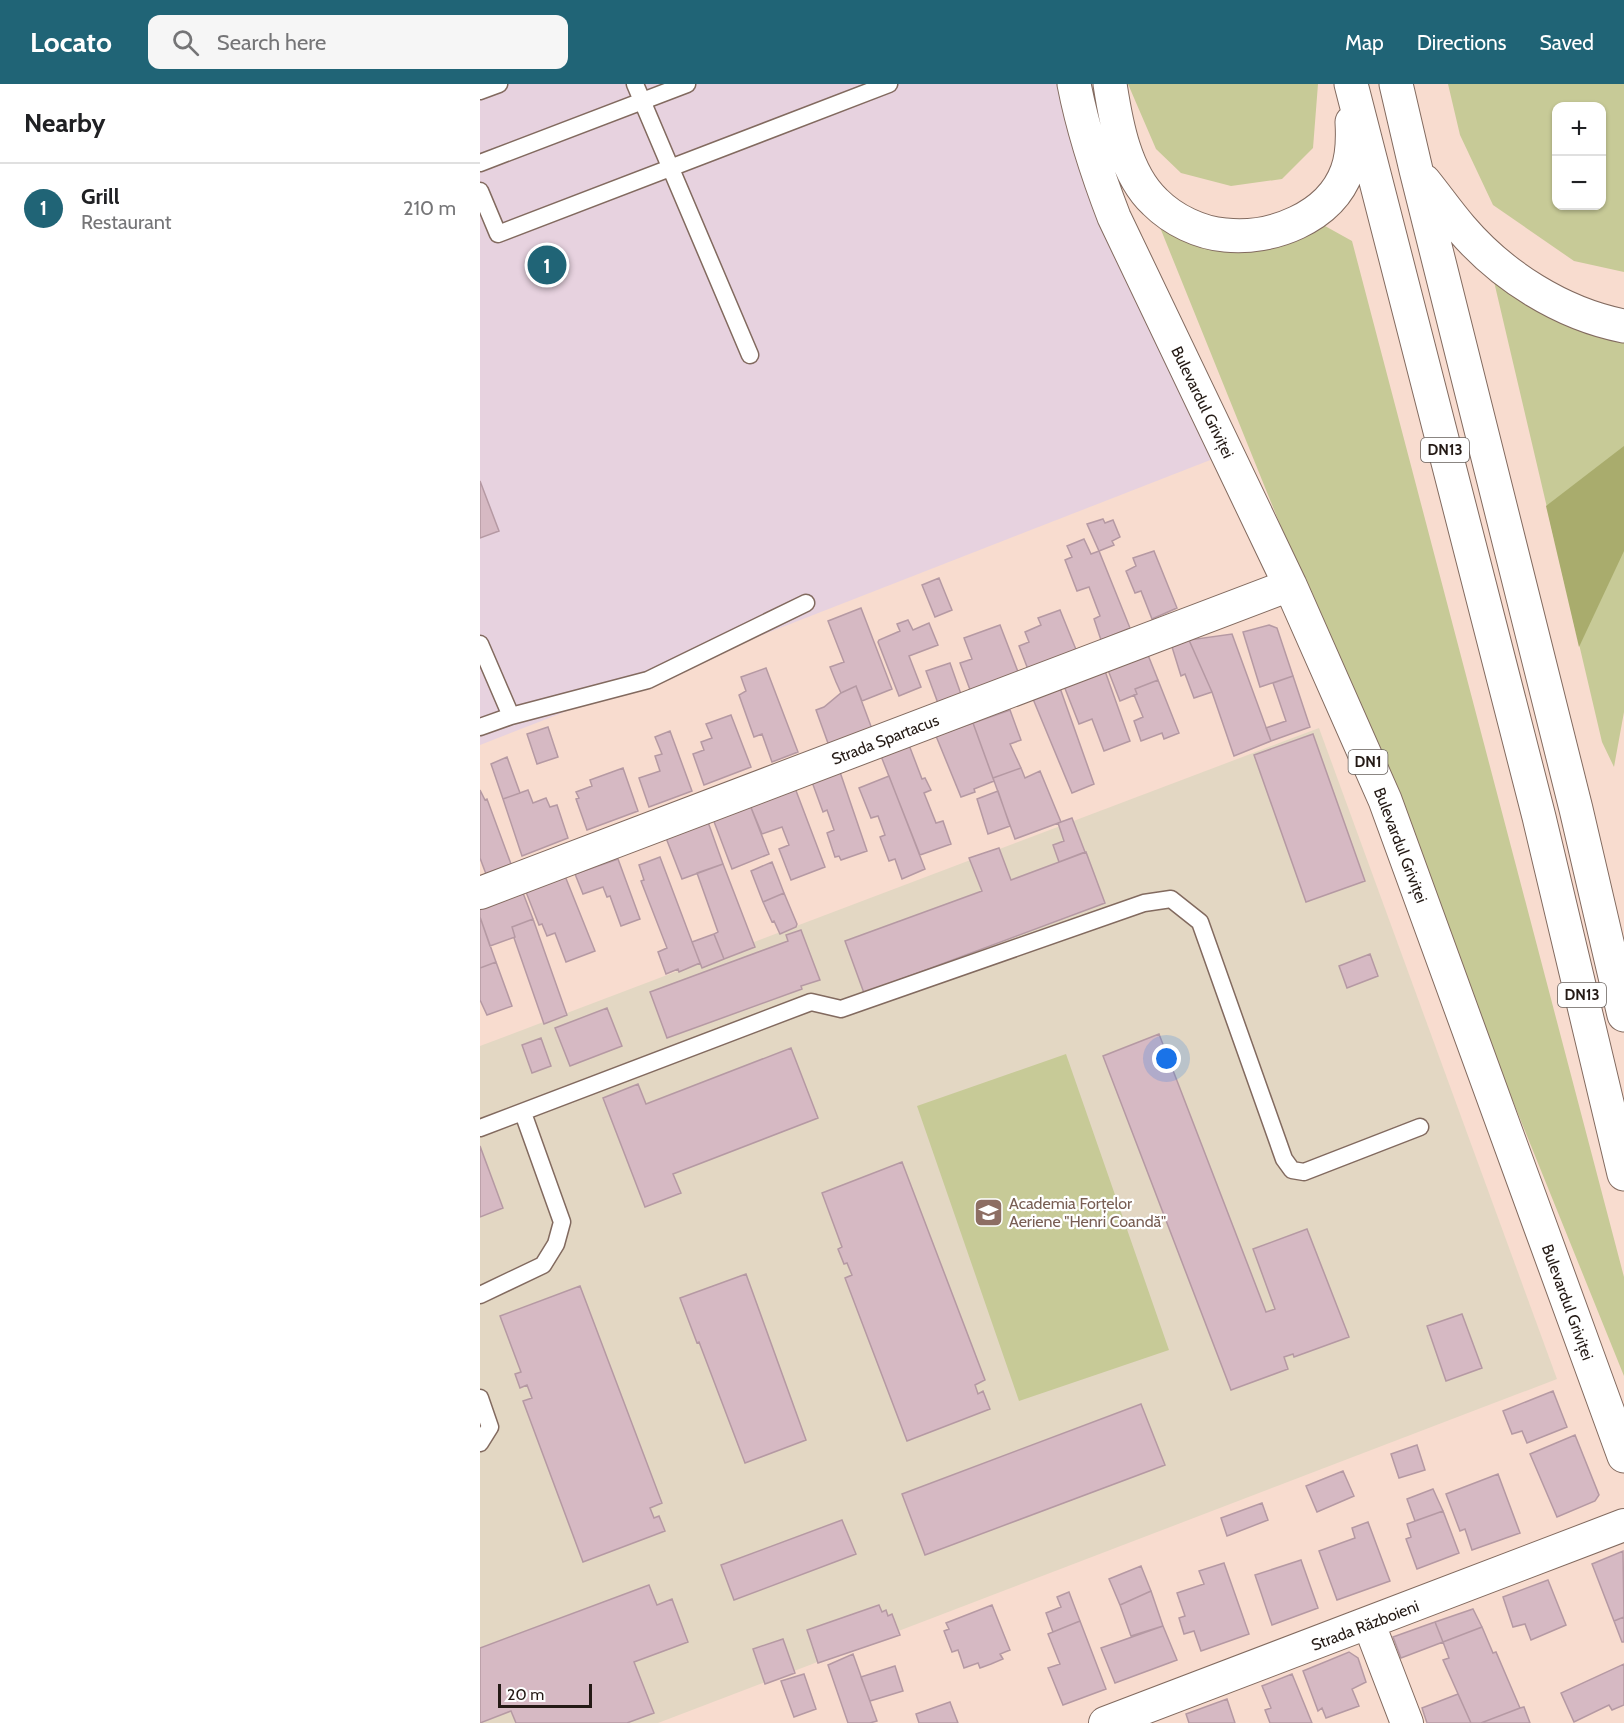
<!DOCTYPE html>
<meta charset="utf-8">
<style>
body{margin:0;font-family:Cabin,sans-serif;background:#f6f6f6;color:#202124}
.controls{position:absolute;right:18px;top:18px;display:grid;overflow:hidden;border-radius:12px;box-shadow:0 2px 4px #0004}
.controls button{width:54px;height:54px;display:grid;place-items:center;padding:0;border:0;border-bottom:2px solid #e0e0e0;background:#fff;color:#202124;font:30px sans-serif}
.scale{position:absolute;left:18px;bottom:15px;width:94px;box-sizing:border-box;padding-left:6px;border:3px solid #241a15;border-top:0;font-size:16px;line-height:21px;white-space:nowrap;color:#241a15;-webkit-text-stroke:4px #fff;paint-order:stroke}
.you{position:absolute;left:687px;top:975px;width:21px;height:21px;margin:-15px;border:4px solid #fff;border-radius:50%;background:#1a73e8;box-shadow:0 0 0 9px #1a73e833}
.badge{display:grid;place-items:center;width:39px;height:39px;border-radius:50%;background:#206476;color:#fff;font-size:20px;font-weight:700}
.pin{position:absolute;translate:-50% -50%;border:3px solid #fff;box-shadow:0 2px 6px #0006}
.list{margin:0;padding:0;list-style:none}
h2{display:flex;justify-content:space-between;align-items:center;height:78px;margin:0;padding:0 24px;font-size:26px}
h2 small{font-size:20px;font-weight:400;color:#757577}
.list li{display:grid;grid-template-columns:39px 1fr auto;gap:18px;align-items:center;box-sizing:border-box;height:90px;padding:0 24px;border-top:2px solid #e0e0e0}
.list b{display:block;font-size:22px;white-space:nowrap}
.list p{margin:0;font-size:20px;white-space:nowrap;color:#757577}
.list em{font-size:20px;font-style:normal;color:#757577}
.icon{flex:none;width:33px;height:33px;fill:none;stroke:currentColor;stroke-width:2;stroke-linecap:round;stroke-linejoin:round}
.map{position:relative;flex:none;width:1144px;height:1639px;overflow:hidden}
header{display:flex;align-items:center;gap:36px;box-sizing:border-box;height:84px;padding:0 30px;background:#206476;color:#fff}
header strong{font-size:28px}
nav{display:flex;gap:33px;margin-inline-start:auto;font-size:21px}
.search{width:420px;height:54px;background:#f6f6f6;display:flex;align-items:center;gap:15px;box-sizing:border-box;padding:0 21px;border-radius:12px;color:#757577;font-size:22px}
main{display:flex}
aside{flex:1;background:#fff}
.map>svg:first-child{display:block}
</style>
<header>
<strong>Locato</strong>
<div class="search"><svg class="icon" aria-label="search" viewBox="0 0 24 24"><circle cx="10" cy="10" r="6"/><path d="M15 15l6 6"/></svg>Search here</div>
<nav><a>Map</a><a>Directions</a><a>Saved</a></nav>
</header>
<main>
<aside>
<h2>Nearby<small></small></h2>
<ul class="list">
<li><span class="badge">1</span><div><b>Grill</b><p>Restaurant</p></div><em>210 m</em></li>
</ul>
</aside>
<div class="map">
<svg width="1144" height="1639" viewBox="0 0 1144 1639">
<rect width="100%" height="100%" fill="#f8dccf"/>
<path fill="#e7d2df" d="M 0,0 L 591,0 L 738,373 L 0,661 Z"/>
<path fill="#e3d7c3" d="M 839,644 L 1077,1295 L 178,1639 L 0,1639 L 0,962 Z"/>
<path fill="#c7ca97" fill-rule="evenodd" d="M 648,0 L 838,0 L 833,64 L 802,95 L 751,102 L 701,89 L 676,65 Z
M 968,0 L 1144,0 L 1144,188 L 1094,177 L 1013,121 L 980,51 ZM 1076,22 L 1122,22 L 1122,122 L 1076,122 Z
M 675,131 L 811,153 L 845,142 L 872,157 L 1144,1193 L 1144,1292 Z
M 1012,189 L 1144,250 L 1144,628 L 1134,683 L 1122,658 Z
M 586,970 L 689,1266 L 539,1317 L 437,1022 Z"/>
<path fill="#a9ac6d" d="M 1144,362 L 1144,467 L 1099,563 L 1066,422 Z"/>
<path fill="#d6b9c3" stroke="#b599a3" stroke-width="1.5" d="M 0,397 L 19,447 L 0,454 Z
M 623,435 L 625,439 L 633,436 L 640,453 L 632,457 L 634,461 L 619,467 L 607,440 Z
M 604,455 L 611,470 L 619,467 L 650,544 L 621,556 L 614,535 L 620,532 L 609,503 L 597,507 L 585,476 L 592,473 L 587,462 Z
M 674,467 L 697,524 L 672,535 L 661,507 L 655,509 L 646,487 L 656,482 L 653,474 Z
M 459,494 L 472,526 L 455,533 L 442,501 Z
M 381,524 L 412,605 L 382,617 L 376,602 L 361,609 L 356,598 L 350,583 L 364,578 L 348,537 Z
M 580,526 L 597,568 L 549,588 L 539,562 L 549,558 L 545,548 L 561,541 L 558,534 Z
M 428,536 L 433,546 L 449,539 L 458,561 L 429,572 L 441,603 L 419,612 L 398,558 L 399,556 L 420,547 L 417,540 Z
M 520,541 L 540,593 L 492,611 L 480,579 L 492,575 L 484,554 Z
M 789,541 L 797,544 L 813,592 L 780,603 L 763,548 Z
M 752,550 L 791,657 L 754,672 L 732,608 L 709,556 Z
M 709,556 L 732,608 L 714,614 L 705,590 L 701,592 L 692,563 Z
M 668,571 L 678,596 L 655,605 L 657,610 L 640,617 L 628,586 Z
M 470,579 L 482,613 L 459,622 L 446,587 Z
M 286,584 L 318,668 L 292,678 L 282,650 L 274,653 L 259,611 L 266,607 L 261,593 Z
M 625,587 L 650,657 L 624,667 L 612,635 L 599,640 L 584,602 Z
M 813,592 L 830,643 L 791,657 L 786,644 L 806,637 L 793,599 Z
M 678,596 L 699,649 L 684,655 L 682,649 L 661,657 L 654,637 L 663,633 L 654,611 L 657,610 L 655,605 Z
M 376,602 L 392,645 L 349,662 L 336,626 L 344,623 L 361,609 Z
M 580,604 L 614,700 L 592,709 L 553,615 Z
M 530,626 L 541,656 L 530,660 L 541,684 L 513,694 L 493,639 Z
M 251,631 L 271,683 L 224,701 L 213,670 L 224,666 L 221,658 L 232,654 L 226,640 Z
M 493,639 L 514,697 L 494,705 L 495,708 L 481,713 L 456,652 Z
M 68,643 L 78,673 L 57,680 L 47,650 Z
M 190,647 L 212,707 L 169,723 L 159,694 L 180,687 L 175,672 L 182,670 L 175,653 Z
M 833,650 L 885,797 L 826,818 L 774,671 Z
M 429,661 L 442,695 L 445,694 L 451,706 L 444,709 L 456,739 L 463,737 L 471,760 L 440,771 L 401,672 Z
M 27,673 L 40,709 L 23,715 L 11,680 Z
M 143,684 L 158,727 L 107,746 L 96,715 L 99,714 L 96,708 L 112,702 L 110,696 Z
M 541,684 L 545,694 L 560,687 L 581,738 L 535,755 L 513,694 Z
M 360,688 L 387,767 L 361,776 L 359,772 L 355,773 L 347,749 L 354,746 L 347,726 L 343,728 L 332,698 Z
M 409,692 L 445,785 L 422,795 L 415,775 L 409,777 L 400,753 L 405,751 L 398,732 L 391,734 L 379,704 Z
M 315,704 L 345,783 L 311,796 L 299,765 L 309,761 L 302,743 L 282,750 L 270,721 Z
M 0,706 L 5,716 L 7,715 L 31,780 L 6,790 L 0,774 Z
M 48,706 L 53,719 L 66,714 L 70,723 L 77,721 L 88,754 L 42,772 L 23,715 Z
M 518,707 L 530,742 L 508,750 L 497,715 Z
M 270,721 L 289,770 L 252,785 L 233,735 Z
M 592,734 L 605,768 L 579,778 L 573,761 L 584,757 L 578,739 Z
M 228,738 L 243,780 L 202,795 L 186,754 Z
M 519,764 L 531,796 L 606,768 L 625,819 L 384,909 L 365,857 L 502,807 L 489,774 Z
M 180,773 L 220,879 L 199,888 L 198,885 L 186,890 L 178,868 L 187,864 L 161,797 L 164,796 L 159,781 Z
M 138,775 L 160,835 L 141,842 L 130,812 L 127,813 L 123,803 L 103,810 L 95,790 Z
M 292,778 L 304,809 L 283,818 L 271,787 Z
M 243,780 L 275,863 L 244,875 L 234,850 L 238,848 L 217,789 Z
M 85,792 L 115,867 L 86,878 L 75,849 L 67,852 L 62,840 L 59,841 L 46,808 Z
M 43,809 L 53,835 L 32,843 L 35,853 L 10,862 L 0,833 L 0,825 Z
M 304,809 L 317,840 L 316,843 L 300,850 L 294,837 L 292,838 L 283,818 Z
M 0,833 L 16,878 L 0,884 Z
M 53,835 L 87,931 L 64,940 L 34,854 L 35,853 L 32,843 Z
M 321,846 L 340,896 L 321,902 L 322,905 L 187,954 L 170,908 L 308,857 L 306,851 Z
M 234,850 L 244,875 L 222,884 L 212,858 Z
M 890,870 L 898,892 L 867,904 L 859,882 Z
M 16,878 L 32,922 L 7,931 L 0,916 L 0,884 Z
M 127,924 L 142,962 L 90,982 L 75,944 Z
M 679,950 L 786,1228 L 795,1225 L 773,1165 L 827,1145 L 869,1253 L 814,1273 L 813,1270 L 804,1273 L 808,1285 L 751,1306 L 623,972 Z
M 61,954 L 71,982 L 52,989 L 42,961 Z
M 311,964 L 338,1034 L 193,1090 L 201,1109 L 165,1123 L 123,1014 L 158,1000 L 166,1020 Z
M 0,1062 L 23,1124 L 0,1133 Z
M 422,1078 L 505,1296 L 495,1301 L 498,1310 L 503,1307 L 510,1325 L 427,1357 L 365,1194 L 372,1191 L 367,1179 L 364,1180 L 358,1165 L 362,1163 L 342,1109 Z
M 266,1190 L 326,1356 L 265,1379 L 219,1258 L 217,1259 L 200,1214 Z
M 100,1202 L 182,1419 L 170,1424 L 174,1434 L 179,1432 L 185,1447 L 103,1478 L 43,1317 L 52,1314 L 47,1301 L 40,1304 L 35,1290 L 41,1288 L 20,1232 Z
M 982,1230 L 1002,1284 L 966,1297 L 947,1242 Z
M 1073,1307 L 1087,1343 L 1047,1359 L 1042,1347 L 1032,1350 L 1023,1327 Z
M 661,1320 L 685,1381 L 445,1471 L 422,1410 Z
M 1095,1351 L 1119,1411 L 1115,1417 L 1077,1433 L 1050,1370 Z
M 937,1361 L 945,1386 L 919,1394 L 911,1370 Z
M 863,1387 L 874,1412 L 837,1428 L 826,1402 Z
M 1018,1390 L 1040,1449 L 992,1466 L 985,1445 L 980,1447 L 966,1410 Z
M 953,1405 L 963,1427 L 935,1437 L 927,1415 Z
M 782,1419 L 788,1436 L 747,1452 L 741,1434 Z
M 963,1427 L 979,1469 L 937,1485 L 926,1455 L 931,1453 L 927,1440 Z
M 362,1436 L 376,1470 L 254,1516 L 241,1481 Z
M 888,1438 L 910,1497 L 857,1516 L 839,1467 L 875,1454 L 872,1444 Z
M 1143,1467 L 1144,1533 L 1134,1537 L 1112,1480 Z
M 821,1476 L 838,1524 L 792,1541 L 775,1491 Z
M 744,1479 L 769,1550 L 721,1567 L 714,1547 L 704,1550 L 699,1534 L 705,1532 L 697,1509 L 724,1500 L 719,1487 Z
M 661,1482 L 671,1507 L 640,1521 L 629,1495 Z
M 1068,1496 L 1086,1541 L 1051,1556 L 1045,1540 L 1033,1543 L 1023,1513 Z
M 169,1501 L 177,1521 L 192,1515 L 208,1558 L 154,1578 L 174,1629 L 147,1639 L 36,1639 L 31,1627 L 0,1639 L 0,1564 Z
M 671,1507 L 683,1542 L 651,1552 L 640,1521 Z
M 589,1508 L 600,1537 L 573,1548 L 566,1529 L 581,1523 L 577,1513 Z
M 399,1521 L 402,1528 L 406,1526 L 408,1532 L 412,1530 L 420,1551 L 338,1579 L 327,1546 Z
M 512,1521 L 530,1566 L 520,1570 L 523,1575 L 511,1580 L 500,1584 L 498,1579 L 484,1584 L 478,1566 L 472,1568 L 464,1547 L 469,1545 L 466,1539 Z
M 993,1525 L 1002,1543 L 963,1558 L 955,1538 Z
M 1144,1533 L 1144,1558 L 1142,1558 L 1134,1537 Z
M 600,1537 L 626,1605 L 583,1621 L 568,1584 L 580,1580 L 568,1550 Z
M 955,1538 L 963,1558 L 921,1574 L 913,1553 Z
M 683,1542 L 697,1576 L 635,1599 L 621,1564 Z
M 1002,1543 L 1013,1569 L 1016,1568 L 1040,1624 L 1001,1639 L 991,1639 L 963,1576 L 969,1574 L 963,1558 Z
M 303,1555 L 315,1589 L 285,1600 L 273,1565 Z
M 869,1568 L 878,1574 L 886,1598 L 872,1605 L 879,1622 L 846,1634 L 842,1624 L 838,1627 L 823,1587 Z
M 373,1570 L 397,1637 L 390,1639 L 368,1639 L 348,1581 Z
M 1144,1580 L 1144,1621 L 1132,1626 L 1129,1621 L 1094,1638 L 1081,1609 Z
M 415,1582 L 423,1607 L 390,1617 L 381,1593 Z
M 324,1590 L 336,1625 L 314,1633 L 301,1597 Z
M 812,1590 L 832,1639 L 790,1639 L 785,1626 L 791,1624 L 782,1602 Z
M 978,1610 L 991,1639 L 947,1639 L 942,1624 Z
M 747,1615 L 755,1639 L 709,1639 L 706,1630 Z
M 470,1618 L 478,1639 L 439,1639 L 436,1630 Z
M 1044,1623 L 1050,1639 L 1001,1639 L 1040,1624 Z"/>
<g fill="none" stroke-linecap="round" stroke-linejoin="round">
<defs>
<path id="lane" d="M 155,0 L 270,271
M 0,7 L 19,0
M 0,79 L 207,0
M 0,107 L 18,150 L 409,0
M 0,560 L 31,632
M 0,643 L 31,632 L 168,596 L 326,519
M 0,1044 L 331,918 L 361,925 L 664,819 L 691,815 L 720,838 L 804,1075 L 812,1086 L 824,1088 L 940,1043
M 0,1211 L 63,1181 L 76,1160 L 82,1138 L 43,1029
M 0,1314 L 10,1343 L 0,1359"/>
<path id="street" d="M 0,809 L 810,501
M 889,1540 L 927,1639
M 625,1639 L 1144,1441"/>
<path id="primary" d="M 594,0 C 603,46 617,89 634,133 L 810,501 L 905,716 L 1144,1372
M 630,0 C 636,39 645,90 675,118 C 693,136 720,149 745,151 C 791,156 850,134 867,87 C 873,71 873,55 872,38
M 871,0 L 1059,733 L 1144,1090
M 916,0 L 936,86 L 1096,725 L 1144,931
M 944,97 C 957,113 968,129 981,144 C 1022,192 1082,230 1144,242"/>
</defs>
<use href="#lane" stroke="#826a5f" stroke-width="19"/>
<use href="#street" stroke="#826a5f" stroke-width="34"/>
<use href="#primary" stroke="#826a5f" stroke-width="35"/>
<use href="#lane" stroke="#fff" stroke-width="16"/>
<use href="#street" stroke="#fff" stroke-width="32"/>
<use href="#primary" stroke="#fff" stroke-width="33"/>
</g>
<defs>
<symbol id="school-square" viewBox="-11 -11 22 22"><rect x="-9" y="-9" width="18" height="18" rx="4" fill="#8d6e63" stroke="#fff"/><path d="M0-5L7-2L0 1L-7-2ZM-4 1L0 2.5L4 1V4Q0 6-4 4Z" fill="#fff"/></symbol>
</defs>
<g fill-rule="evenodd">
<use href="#school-square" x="492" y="1112" width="33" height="33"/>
</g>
<g text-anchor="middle" stroke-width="4.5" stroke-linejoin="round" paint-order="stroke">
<g fill="#fff" stroke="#665f5b" stroke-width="1.5">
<rect x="941" y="354" width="48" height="24" rx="4.5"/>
<rect x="868.5" y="666" width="39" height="24" rx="4.5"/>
<rect x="1078" y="899" width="48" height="24" rx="4.5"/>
</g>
<g font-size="15" font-weight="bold" fill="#241a15">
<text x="965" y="371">DN13</text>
<text x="888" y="683">DN1</text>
<text x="1102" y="916">DN13</text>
</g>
<g font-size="16" fill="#241a15" stroke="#fff">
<text transform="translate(723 318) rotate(64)" y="6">Bulevardul Griviței</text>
<text transform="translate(405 655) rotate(-21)" y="6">Strada Spartacus</text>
<text transform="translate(921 761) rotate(69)" y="6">Bulevardul Griviței</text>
<text transform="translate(1088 1218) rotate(70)" y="6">Bulevardul Griviței</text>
<text transform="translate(885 1541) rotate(-21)" y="6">Strada Războieni</text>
</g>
<g font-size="16" fill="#785e54" stroke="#fff" text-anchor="start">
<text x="529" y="1125">Academia Forțelor<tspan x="529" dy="18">Aeriene "Henri Coandă"</tspan></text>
</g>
</g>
</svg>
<div class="controls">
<button>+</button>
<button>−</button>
</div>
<div class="scale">20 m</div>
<div class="you"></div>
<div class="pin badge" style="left:67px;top:181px">1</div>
</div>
</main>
